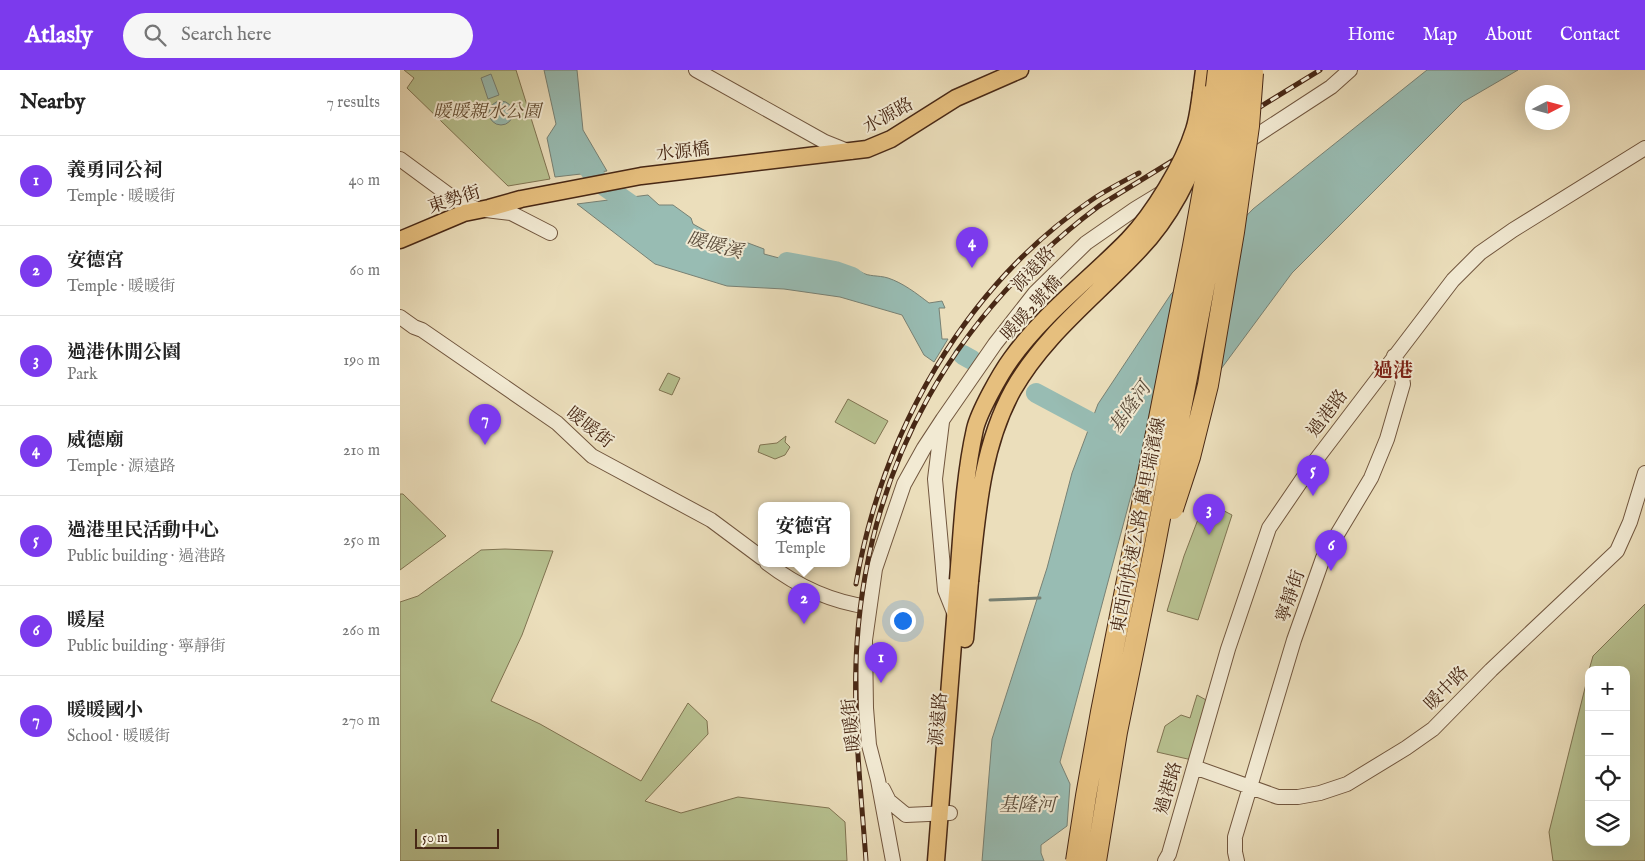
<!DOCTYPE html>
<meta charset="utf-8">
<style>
body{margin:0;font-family:"IM FELL English","Noto Serif TC",serif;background:#f6f6f6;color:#222}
.controls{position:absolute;right:15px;bottom:15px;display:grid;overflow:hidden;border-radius:10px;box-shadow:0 5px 20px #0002}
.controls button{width:45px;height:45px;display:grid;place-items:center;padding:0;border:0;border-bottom:1px solid #e0e0e0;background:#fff;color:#222;font:25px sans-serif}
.compass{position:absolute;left:1125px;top:15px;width:45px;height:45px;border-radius:50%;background:#fff;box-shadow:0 5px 20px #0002;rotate:84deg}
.scale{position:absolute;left:15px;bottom:12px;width:84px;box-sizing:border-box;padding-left:5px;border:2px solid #482815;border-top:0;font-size:14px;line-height:18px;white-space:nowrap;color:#482815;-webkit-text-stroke:4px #f2ead3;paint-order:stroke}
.you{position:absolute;left:502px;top:550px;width:18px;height:18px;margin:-12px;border:4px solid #fff;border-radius:50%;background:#1a73e8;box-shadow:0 0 0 8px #1a73e833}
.badge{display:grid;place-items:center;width:32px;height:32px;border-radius:50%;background:#7c3aed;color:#fff;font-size:16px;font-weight:700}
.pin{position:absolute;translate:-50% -41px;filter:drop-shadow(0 1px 2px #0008)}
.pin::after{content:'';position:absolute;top:26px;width:18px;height:15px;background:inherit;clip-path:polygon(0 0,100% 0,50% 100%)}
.popup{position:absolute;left:358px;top:432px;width:92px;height:65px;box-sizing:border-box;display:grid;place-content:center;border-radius:10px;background:#fff;filter:drop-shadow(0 1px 4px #0005);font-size:16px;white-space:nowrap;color:#767676}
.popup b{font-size:19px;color:#222}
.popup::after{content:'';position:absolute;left:50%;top:100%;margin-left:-10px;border:10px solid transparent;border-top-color:#fff}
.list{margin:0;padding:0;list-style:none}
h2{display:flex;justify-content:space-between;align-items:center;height:65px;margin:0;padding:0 20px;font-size:21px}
h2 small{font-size:16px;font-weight:400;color:#767676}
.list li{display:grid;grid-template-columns:32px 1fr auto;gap:15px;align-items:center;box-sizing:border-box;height:90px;padding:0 20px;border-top:1px solid #e0e0e0}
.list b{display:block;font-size:19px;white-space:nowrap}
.list p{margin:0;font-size:16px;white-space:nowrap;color:#767676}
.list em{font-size:16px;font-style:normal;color:#767676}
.icon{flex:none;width:28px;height:28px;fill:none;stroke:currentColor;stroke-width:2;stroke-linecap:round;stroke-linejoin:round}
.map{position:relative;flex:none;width:1245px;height:791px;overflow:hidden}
header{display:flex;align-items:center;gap:30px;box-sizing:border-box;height:70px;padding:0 25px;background:#7c3aed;color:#fff}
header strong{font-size:24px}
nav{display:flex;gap:28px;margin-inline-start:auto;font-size:18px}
.search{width:350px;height:45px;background:#f6f6f6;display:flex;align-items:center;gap:12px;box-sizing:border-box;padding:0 18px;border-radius:28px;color:#767676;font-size:19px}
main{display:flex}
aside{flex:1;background:#fff}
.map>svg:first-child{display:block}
</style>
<header>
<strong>Atlasly</strong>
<div class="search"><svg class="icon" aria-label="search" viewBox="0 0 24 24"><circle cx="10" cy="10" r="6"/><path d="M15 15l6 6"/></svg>Search here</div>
<nav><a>Home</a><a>Map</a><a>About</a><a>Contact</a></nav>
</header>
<main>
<aside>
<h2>Nearby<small>7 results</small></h2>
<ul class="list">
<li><span class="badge">1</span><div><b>義勇同公祠</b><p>Temple · 暖暖街</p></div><em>40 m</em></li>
<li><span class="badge">2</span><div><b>安德宮</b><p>Temple · 暖暖街</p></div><em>60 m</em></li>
<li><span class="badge">3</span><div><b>過港休閒公園</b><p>Park</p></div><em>190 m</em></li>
<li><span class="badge">4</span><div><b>威德廟</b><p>Temple · 源遠路</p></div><em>210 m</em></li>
<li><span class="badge">5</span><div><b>過港里民活動中心</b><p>Public building · 過港路</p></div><em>250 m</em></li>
<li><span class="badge">6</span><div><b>暖屋</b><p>Public building · 寧靜街</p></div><em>260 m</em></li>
<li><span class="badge">7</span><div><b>暖暖國小</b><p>School · 暖暖街</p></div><em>270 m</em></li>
</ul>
</aside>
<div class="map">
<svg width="1245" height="791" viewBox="0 0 1245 791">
<rect width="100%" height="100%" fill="#ebdebb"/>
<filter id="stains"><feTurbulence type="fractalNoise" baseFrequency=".004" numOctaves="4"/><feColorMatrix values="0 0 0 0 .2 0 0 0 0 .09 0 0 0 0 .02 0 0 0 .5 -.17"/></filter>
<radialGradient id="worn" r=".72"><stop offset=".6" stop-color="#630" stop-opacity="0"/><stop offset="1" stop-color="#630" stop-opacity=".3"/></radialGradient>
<path fill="#b7c190" stroke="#807452" d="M 4,0 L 116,0 L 150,109 L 108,116 L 7,18 L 14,8 Z
M 268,303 L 280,308 L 272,325 L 259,320 Z
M 448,329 L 488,351 L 475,374 L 435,352 Z
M 386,366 L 385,372 L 390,377 L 385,385 L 375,389 L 358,382 L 360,375 L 377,373 Z
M 0,424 L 3,424 L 46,466 L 0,500 Z
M 805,431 L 832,445 L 798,550 L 767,541 L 784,486 Z
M 105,479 L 153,481 L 122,565 L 91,631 L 140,654 L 241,711 L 288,633 L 307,651 L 308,664 L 245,731 L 281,743 L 338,727 L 429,738 L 445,752 L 447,791 L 0,791 L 0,532 L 18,526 L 81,480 Z
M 1245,534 L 1245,791 L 1153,791 L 1149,762 L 1189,602 L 1189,772 L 1226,772 L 1226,600 L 1189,600 L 1193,586 Z
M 797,625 L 808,631 L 792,690 L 757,682 L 765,656 L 781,645 L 790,648 Z"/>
<path fill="#98bcb3" stroke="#788174" d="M 144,0 L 177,0 L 183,60 L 207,101 L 155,107 L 147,68 L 156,54 Z
M 1027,0 L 1118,0 L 1063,32 L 892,203 L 733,418 L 660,692 L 670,714 L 667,756 L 641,775 L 641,783 L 644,791 L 582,791 L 592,669 L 647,498 L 672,403 L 698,334 L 771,224 L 853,139 Z
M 91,4 L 99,25 L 88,29 L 81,8 Z
M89 43a12 12 0 1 1 24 0a12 12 0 1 1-24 0Z
M 248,125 L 259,135 L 273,135 L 291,148 L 293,154 L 322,170 L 332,169 L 337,172 L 348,173 L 364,179 L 364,184 L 447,206 L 461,202 C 469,207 478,205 488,208 C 503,213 516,223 529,233 L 542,231 L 545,238 L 539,238 L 542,269 L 548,269 L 534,292 L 524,285 L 502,245 L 440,227 L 384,219 L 327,216 L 255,194 L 177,134 Z"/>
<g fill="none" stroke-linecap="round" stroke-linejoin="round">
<path stroke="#788174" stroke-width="3" d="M 590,530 L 640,528"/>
<path stroke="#98bcb3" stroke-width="20" d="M 177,80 L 186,95 L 200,113 L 243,143
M 387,192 L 435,201 L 452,207 L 469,220
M 563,285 L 572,290
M 636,323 L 709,362"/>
<defs>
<path id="minor" d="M 296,0 L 425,72 L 450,82
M 842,75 L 931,17 L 950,0
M 0,89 L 57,131 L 77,139 L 111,143 L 150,163
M 0,247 L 14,257 L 22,260 L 157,353 L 192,386 L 311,450 L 362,488
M 542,352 L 535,409 L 545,520 L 555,545
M 367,493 C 397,516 432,532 469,537
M 794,697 L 878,727 L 898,727 L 920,723 L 947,714 L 1006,678 L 1033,659 L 1091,600 L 1217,481 L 1230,452 L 1245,403
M 483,719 L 489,731 L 506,745 L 550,743
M 493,791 L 478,710 L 469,675 L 466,638 L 465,570 L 475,499 L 504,414 L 524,378 L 543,349 L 595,274 L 635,223 L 686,173 L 735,139 L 763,122
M 765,791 L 769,784 L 828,579 L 869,458 L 912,395 L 1053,210 L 1080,183 L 1113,160 L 1245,78
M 837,791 L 835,782 L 835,767 L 894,570 L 923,488 L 971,408 L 987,369 L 1003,314 L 1001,301 L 994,286"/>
<path id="major" d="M 801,23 L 804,0
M 0,170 L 64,143 L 89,138 L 121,129 L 241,106 L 467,79 L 491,69 L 556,28 L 620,0
M 565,569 L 570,511
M 536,791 L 558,510"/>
</defs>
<use href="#minor" stroke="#71563e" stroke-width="16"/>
<use href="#major" stroke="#482815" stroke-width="19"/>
<use href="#minor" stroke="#f2ead3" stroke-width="14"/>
<use href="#major" stroke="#e6bf7e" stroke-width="16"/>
<defs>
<path id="rail" d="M 456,514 C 482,363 564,216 693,129 C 708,119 724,111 739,103
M 466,791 C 461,719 452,645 457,573 C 469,392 555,244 699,136 L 920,0"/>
</defs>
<use href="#rail" stroke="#482815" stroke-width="5"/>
<use href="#rail" stroke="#f2ead3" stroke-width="3" stroke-dasharray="9" stroke-linecap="butt"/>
<defs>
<path id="major-bridge" d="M 558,510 C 562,460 564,408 575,359 C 579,342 600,304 611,289 C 644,243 689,210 728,170 C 753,144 783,95 794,60 C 798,48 799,36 801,23
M 570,511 C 577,446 581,378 613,320 C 644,265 696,226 739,180 C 769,149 793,104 805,62"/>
<path id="highway-bridge" d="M 773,439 L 790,387 L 808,315 L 834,162 L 849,56 L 853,3
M 676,791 L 686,726 L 701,642 L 793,176 L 806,104 L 818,0
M 696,791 L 717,662 L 753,485 L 818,145 L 837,0"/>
</defs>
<use href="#major-bridge" stroke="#482815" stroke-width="19" stroke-linecap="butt"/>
<use href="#highway-bridge" stroke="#482815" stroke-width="22" stroke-linecap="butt"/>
<use href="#major-bridge" stroke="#e6bf7e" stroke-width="16"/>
<use href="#highway-bridge" stroke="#e6bf7e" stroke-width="20"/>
</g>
<g text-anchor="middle" stroke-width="4" stroke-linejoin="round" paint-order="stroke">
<g font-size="18" font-style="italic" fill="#644e34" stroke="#f2ead3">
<text x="87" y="47">暖暖親水公園</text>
</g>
<g font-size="18" fill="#482815" stroke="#f2ead3">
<text transform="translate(488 45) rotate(-29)" y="6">水源路</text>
<text transform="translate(283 81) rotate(-6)" y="6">水源橋</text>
<text transform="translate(54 129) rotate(-18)" y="6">東勢街</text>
<text transform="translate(633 199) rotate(-47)" y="6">源遠路</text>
<text transform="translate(631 238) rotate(-47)" y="6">暖暖2號橋</text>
<text transform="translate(927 343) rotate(-53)" y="6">過港路</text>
<text transform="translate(190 357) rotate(39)" y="6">暖暖街</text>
<text transform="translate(738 455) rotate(-79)" y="6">東西向快速公路 萬里瑞濱線</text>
<text transform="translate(890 526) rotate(-71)" y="6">寧靜街</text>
<text transform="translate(1046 618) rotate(-45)" y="6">暖中路</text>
<text transform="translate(538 649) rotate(-85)" y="6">源遠路</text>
<text transform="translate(451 655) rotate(-96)" y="6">暖暖街</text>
<text transform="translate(768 718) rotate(-74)" y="6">過港路</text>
</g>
<g font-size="19" font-style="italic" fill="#5c4d3c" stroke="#f2ead3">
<text transform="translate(315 174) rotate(15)" y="7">暖暖溪</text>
<text transform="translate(729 337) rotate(-55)" y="7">基隆河</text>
<text x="627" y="741">基隆河</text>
</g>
<g font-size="20" font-weight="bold" fill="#7a1f14" stroke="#f2ead3">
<text x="993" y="307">過港</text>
</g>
</g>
<rect width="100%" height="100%" filter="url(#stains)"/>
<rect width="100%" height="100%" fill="url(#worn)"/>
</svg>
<div class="controls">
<button>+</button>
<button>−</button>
<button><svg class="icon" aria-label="locate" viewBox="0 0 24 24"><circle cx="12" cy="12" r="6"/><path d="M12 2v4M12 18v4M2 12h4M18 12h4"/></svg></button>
<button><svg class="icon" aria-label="layers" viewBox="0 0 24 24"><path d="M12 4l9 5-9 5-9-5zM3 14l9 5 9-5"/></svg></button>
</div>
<svg class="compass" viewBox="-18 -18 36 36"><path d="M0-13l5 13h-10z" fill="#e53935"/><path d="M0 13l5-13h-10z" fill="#767676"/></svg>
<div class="scale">50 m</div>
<div class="you"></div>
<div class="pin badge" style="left:481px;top:613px">1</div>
<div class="pin badge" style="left:404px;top:554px">2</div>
<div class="popup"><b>安德宮</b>Temple</div>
<div class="pin badge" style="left:809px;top:465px">3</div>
<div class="pin badge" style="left:572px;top:198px">4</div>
<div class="pin badge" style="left:913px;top:426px">5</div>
<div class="pin badge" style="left:931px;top:501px">6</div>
<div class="pin badge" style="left:85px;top:375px">7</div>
</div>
</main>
